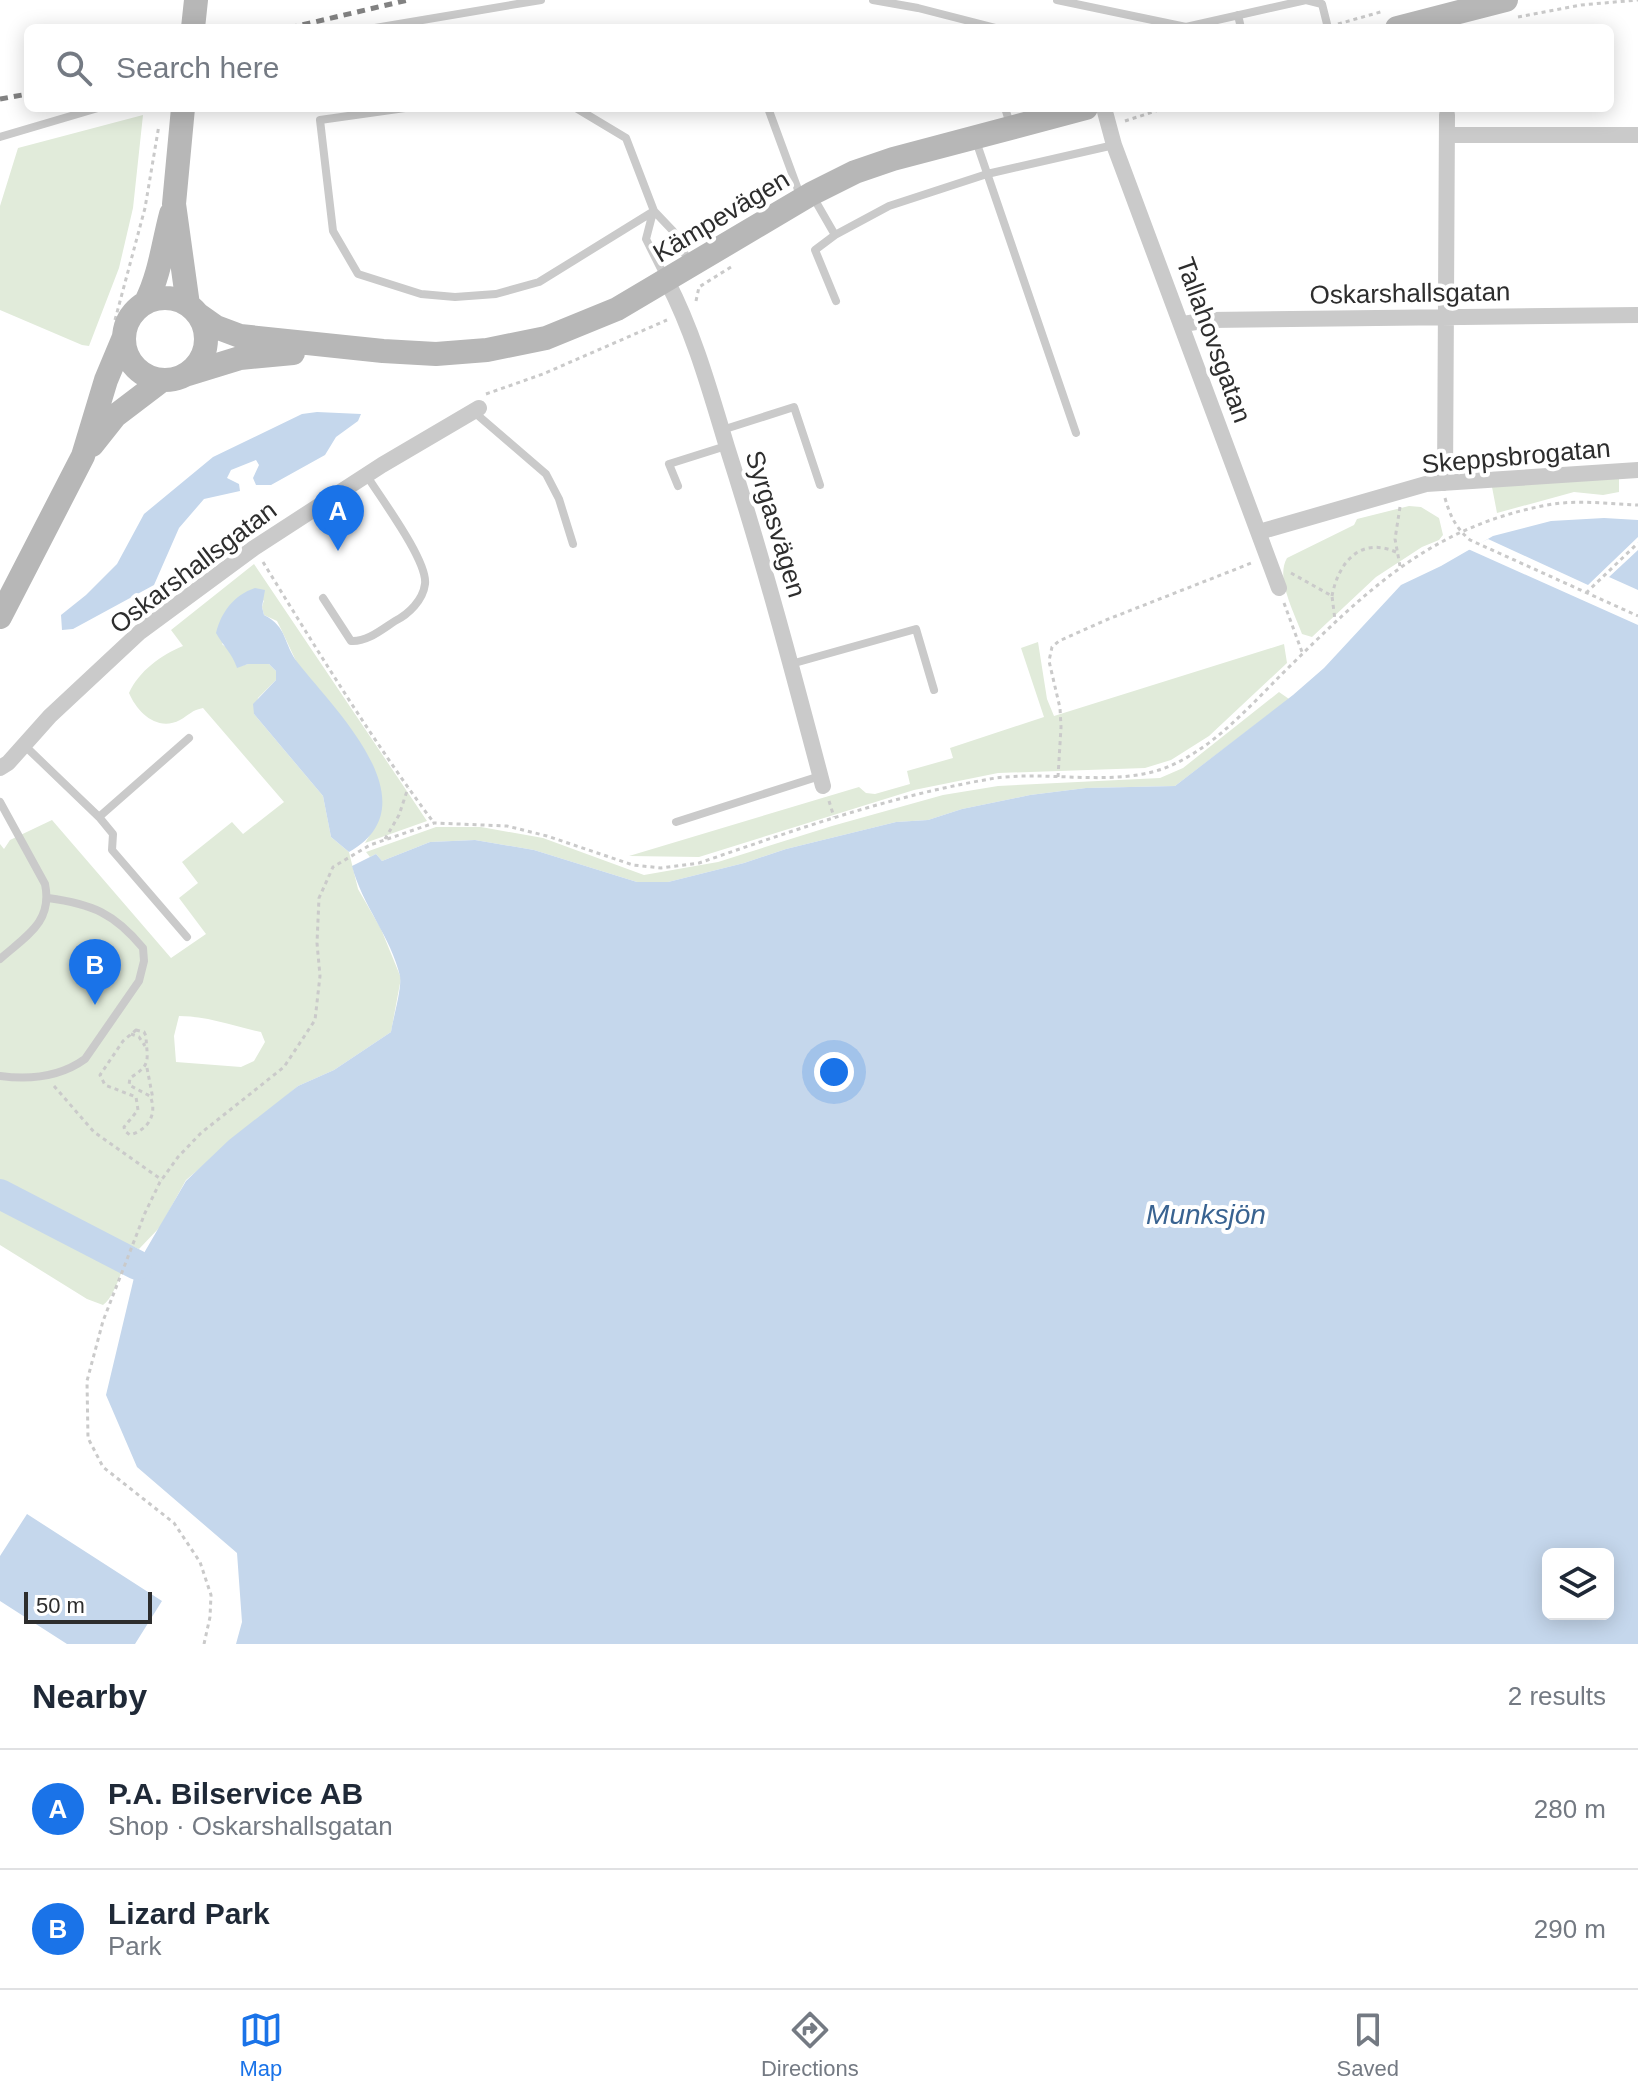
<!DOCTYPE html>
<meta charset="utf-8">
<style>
body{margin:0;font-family:Arial,sans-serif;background:#f2f2f3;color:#1f2937}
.controls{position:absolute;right:24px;bottom:24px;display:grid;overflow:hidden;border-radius:12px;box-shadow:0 4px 20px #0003}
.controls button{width:72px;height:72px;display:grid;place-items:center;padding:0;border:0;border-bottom:2px solid #e0e1e3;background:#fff;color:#1f2937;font:40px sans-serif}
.scale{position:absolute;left:24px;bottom:20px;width:128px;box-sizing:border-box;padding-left:8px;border:4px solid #2d2d2d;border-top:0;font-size:22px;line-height:28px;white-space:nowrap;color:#2d2d2d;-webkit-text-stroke:6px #fff;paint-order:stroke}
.you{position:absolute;left:834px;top:1072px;width:28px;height:28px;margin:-20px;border:6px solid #fff;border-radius:50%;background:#1a73e8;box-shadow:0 0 0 12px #1a73e833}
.badge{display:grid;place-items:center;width:52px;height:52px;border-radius:50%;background:#1a73e8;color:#fff;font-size:26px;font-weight:700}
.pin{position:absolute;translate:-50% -66px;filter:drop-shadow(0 2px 4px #0008)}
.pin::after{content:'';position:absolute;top:42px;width:28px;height:24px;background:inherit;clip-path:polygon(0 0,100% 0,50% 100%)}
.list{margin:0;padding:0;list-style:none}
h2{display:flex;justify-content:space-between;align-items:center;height:104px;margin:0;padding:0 32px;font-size:34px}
h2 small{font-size:26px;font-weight:400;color:#747a83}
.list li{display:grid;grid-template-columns:52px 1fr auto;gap:24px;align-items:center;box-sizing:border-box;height:120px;padding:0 32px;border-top:2px solid #e0e1e3}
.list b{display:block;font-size:30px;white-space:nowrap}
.list p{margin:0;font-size:26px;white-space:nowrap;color:#747a83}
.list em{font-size:26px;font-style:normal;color:#747a83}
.icon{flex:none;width:44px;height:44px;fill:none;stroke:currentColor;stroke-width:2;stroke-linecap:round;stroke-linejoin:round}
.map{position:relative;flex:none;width:1638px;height:1644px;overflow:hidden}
.search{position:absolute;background:#fff;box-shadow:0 4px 20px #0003;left:24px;right:24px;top:24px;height:88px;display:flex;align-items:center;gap:20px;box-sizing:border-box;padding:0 28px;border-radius:12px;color:#747a83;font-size:30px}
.sheet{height:344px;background:#fff}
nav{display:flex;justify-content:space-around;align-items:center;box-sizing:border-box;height:112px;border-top:2px solid #e0e1e3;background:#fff;font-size:22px;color:#747a83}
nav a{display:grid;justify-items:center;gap:4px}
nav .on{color:#1a73e8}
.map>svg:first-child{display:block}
</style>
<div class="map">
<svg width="1638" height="1644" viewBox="0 0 1638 1644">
<rect width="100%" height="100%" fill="#fff"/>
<path fill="#e1ebda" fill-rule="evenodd" d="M 143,115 L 133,208 L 119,268 L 89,346 L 82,345 L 0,310 L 0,206 L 18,148 Z
M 1619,477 L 1619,492 L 1603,495 L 1574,492 L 1497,513 L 1492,487 Z
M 1409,506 L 1421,507 L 1439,518 L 1443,535 L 1439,540 L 1422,547 L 1376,577 L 1312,637 L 1302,634 C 1295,614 1275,578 1287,558 L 1354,525 L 1357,519 Z
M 254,564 L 427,821 L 365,843 L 374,828 L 281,629 L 277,621 L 264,615 L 262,607 L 264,600 L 222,644 L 232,652 L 237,667 L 248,664 L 269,664 L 276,671 L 276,680 L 258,698 L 254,714 L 323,796 L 331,837 L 349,852 L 358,889 L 381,929 L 401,978 L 391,1032 L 334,1070 L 298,1086 L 186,1180 L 160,1227 L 139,1249 L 131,1246 C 124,1262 116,1296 103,1305 L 87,1299 L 0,1245 L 0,844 L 4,849 L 10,840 L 52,820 L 171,958 L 206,934 L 179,898 L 198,883 L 182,862 L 232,822 L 243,834 L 284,802 L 203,708 C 192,710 189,715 180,720 C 157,732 137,712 129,693 C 139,671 161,655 183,646 L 171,630 ZM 179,1016 C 207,1016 233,1026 261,1032 L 265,1042 L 254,1061 L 241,1067 L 176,1062 L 174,1036 Z
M 1038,642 L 1047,699 L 1054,716 L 1284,644 L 1287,663 L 1209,736 L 1171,760 L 1145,768 L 998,773 L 914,790 L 699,857 L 629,856 L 859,787 L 866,793 L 875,794 L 910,784 L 907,771 L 953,758 L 950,748 L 1044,717 L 1021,648 Z
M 1279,692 L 1289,699 L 1175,786 L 1086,788 L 1030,795 L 962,809 L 928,820 L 896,822 L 786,849 L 744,863 L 668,882 L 637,882 L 534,850 L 475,840 L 430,842 L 382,861 L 376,854 L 370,857 L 366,852 L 436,827 L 481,827 L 543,838 L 644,875 L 718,862 L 832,826 L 943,795 L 998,786 L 1160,778 L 1183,768 Z"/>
<path fill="#c5d7ec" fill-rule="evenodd" d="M 317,412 L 361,414 L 358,421 L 336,437 L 325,455 L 271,485 L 256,485 L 253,478 L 259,465 L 256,460 L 231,470 L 227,478 L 239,484 L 240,491 L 204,499 L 179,528 L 154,585 L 73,629 L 62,630 L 61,615 L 86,595 L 117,564 L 144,514 L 213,457 L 302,414 Z
M 1604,518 L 1638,520 L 1638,1644 L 236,1644 L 242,1622 L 237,1553 L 137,1467 L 106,1395 L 137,1265 L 186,1181 L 229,1140 L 298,1086 L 334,1070 L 391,1032 C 393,1018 402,989 400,976 C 391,937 362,905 352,866 L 376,854 L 382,861 L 430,842 L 475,840 L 534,850 L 637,882 L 668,882 L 744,863 L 786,849 L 896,822 L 928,820 L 962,809 L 1030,795 L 1086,788 L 1175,786 L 1293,695 L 1324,668 L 1401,585 L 1441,566 L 1493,536 L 1551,521 ZM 1548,1554 L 1608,1554 L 1608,1614 L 1548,1614 Z
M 255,588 L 265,590 L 262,607 L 264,615 C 288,627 283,644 298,663 C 334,709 434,804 349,852 L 331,837 L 323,796 L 254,714 L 253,704 L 276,680 L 276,671 L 269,664 L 248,664 L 237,668 C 232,653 223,646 216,633 C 221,612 234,595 255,588 Z
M 27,1514 L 162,1601 L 135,1644 L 67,1644 L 0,1601 L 0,1556 Z"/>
<path fill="#fff" d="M 1638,537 L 1638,550 L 1609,577 L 1638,590 L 1638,625 L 1468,549 L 1488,539 L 1588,585 Z"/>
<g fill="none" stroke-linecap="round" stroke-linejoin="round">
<path stroke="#c5d7ec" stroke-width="30" d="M 0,1194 L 137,1265"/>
<path stroke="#cacaca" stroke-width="3" stroke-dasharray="4 4" stroke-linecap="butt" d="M 1518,17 L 1581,5 L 1638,0
M 1338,24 L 1384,11
M 1125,121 L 1165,108
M 696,301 L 699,287 L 731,267
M 115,320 L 145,208 L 159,125
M 486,394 L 543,374 L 667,320
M 1445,498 C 1450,516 1456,528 1470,540 L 1638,616
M 1400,507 L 1395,539 L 1400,566
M 263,562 C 317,650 372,740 434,823
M 1291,573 L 1332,596 L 1335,620
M 1586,593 L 1638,543
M 1332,596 C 1338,564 1359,536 1396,552
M 1284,603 L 1302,652
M 1058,777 L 1061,727 L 1060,708 L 1049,661 L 1052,647 L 1059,641 L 1106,620 L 1254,562
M 829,801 L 834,817
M 385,839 L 399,815 L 408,788
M 136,1030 L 144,1032 L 146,1036 C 147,1061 152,1064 130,1078 L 129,1085 L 150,1096 C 158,1114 148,1130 130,1135 L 125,1131 L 124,1127 L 138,1110 L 136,1097 L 105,1085 L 100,1075 L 123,1041 Z
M 131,1034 L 139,1037 L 145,1046
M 147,1068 L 153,1099
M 54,1086 L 94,1132 L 162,1180
M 204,1644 L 210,1617 L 211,1595 L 200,1562 L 174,1523 L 103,1467 L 88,1438 L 87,1381 L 103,1321 L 145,1213 L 160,1182 L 178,1157 L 201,1133 L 284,1067 L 315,1020 L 320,976 L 317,943 L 319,898 L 333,867 L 370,845 L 434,823 L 507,826 L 547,836 L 633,865 L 661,868 L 699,863 C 795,830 890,796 990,779 C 1046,769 1116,789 1170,766 C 1214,747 1249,707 1282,674 C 1366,591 1431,525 1553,504 C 1581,500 1610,504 1638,505"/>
<path stroke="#cacaca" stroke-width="8" d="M 873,0 L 918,8 L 996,28
M 1057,0 L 1186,27 L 1306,0 L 1322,4 L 1328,28
M 1238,15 L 1241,28
M 375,28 L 541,0
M 405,108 L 320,120 L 333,231 L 358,274 L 421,294 L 455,297 L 496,294 L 539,282 L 654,211
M 576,108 L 626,138 L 654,211 L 673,231 L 689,262
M 768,108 L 800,195
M 1005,108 L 1011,127
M 0,137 L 98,108
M 976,141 L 1076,433
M 812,195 L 835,235 L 889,206 L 987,174 L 1114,145
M 653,212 L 646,239 L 665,277
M 835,235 L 815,250 L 836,301
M 474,412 L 546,474 L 559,499 L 573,544
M 722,430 L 794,407 L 820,485
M 678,486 L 669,464 L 726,446
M 323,598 L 351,641 C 367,642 381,630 395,621 C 409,614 423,600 425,584 C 428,561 380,497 367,476
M 791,664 L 916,629 L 934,690
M 24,745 L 99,817 L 113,834 L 112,850 L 187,937
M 0,802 L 45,884 C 53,922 26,936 0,959
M 99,817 L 189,738
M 676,822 L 820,776
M 0,1076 C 30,1080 60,1077 85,1059 L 139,981 L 144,961 L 143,948 C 114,913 92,904 48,898"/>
<path stroke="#cacaca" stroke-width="16" d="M 1104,108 L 1114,145 L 1279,588
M 1447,135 L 1638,135
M 667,281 C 694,333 710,391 727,447 C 763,559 793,672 823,786
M 1183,324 L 1209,320 L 1638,315
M 1445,483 L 1447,115
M 1259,532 L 1426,484 L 1638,470
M 0,768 L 8,763 L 50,716 L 140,632 L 254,548 L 382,465 L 479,408"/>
<path stroke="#b7b7b7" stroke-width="24" d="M 193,28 L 196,0
M 1397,28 L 1506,0
M 183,108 L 174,204 L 188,305
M124 339a41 41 0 1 1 82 0a41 41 0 1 1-82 0Z
M 146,302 C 160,274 163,244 171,214
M 199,315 L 216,327 L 240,336 L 383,351 L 436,354 L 487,350 L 546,338 L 617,309 L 811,194 L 855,172 L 893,159 L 1086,108
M 188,374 L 240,358 L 293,353
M 92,445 L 115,416 L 161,381
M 0,617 L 83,456 L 106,380 L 124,337"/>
<path stroke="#828282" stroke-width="5" stroke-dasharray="8 6" stroke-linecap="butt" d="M 289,28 L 408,0
M 0,99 L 28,94"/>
</g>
<g text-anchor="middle" stroke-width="8" stroke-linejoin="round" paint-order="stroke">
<g font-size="26" fill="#2d2d2d" stroke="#fff">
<text transform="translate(721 216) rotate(-31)" y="9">Kämpevägen</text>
<text transform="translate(1410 293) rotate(-1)" y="9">Oskarshallsgatan</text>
<text transform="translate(1214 340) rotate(70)" y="9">Tallahovsgatan</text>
<text transform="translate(1516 456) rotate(-5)" y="9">Skeppsbrogatan</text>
<text transform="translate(776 524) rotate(73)" y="9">Syrgasvägen</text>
<text transform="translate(193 567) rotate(-37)" y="9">Oskarshallsgatan</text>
</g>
<g font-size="28" font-style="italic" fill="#396391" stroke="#fff">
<text x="1206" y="1224">Munksjön</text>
</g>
</g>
</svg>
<div class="controls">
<button><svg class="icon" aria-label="layers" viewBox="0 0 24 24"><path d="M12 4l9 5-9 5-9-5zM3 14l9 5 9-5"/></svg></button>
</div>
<div class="scale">50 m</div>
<div class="you"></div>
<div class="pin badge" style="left:338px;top:551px">A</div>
<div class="pin badge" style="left:95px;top:1005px">B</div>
<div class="search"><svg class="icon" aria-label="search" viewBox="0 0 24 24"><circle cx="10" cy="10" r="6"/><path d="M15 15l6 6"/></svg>Search here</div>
</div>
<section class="sheet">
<h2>Nearby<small>2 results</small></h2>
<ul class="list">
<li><span class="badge">A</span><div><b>P.A. Bilservice AB</b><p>Shop · Oskarshallsgatan</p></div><em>280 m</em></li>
<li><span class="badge">B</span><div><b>Lizard Park</b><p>Park</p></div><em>290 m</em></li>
</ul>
</section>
<nav>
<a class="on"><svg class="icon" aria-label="map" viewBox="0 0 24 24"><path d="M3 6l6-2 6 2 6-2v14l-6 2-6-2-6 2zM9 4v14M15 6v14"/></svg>Map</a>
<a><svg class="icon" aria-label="directions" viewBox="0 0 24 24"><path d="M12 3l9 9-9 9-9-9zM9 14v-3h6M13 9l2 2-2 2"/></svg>Directions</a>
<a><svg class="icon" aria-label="saved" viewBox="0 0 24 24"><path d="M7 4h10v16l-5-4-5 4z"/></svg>Saved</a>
</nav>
